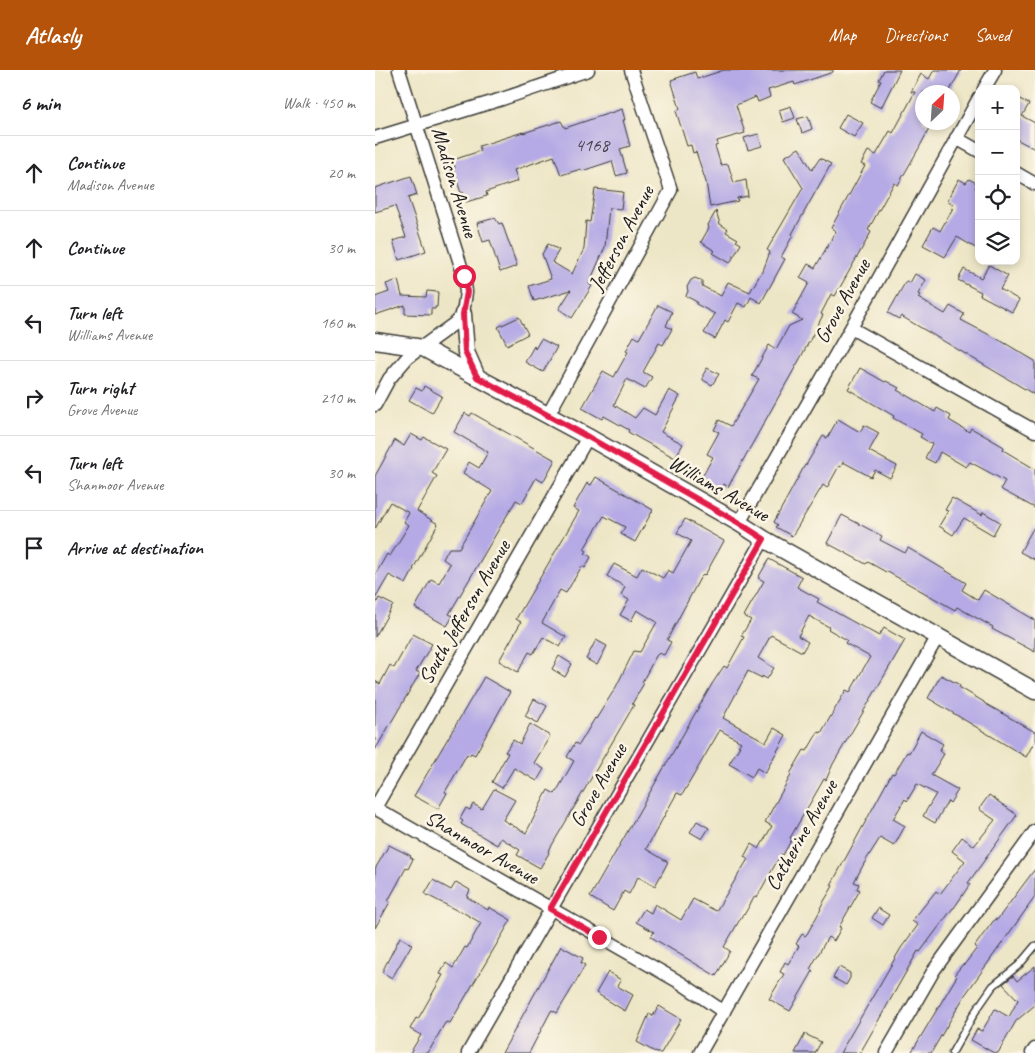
<!DOCTYPE html>
<meta charset="utf-8">
<style>
body{margin:0;font-family:Caveat,sans-serif;background:#f2f2f2;color:#202124}
.controls{position:absolute;right:15px;top:15px;display:grid;overflow:hidden;border-radius:10px;box-shadow:0 2px 8px #0003}
.controls button{width:45px;height:45px;display:grid;place-items:center;padding:0;border:0;border-bottom:1px solid #e0e0e0;background:#fff;color:#202124;font:25px sans-serif}
.compass{position:absolute;left:540px;top:15px;width:45px;height:45px;border-radius:50%;background:#fff;box-shadow:0 2px 8px #0003;rotate:25deg}
.stop{position:absolute;width:15px;height:15px;margin:-11px;border:4px solid #e11d48;border-radius:50%;background:#fff}
.stop.end{background:#e11d48;border-color:#fff;box-shadow:0 1px 5px #0008}
.list{margin:0;padding:0;list-style:none}
h2{display:flex;justify-content:space-between;align-items:center;height:65px;margin:0;padding:0 20px;font-size:21px}
h2 small{font-size:16px;font-weight:400;color:#757577}
.list li{display:grid;grid-template-columns:32px 1fr auto;gap:15px;align-items:center;box-sizing:border-box;height:75px;padding:0 20px;border-top:1px solid #e0e0e0}
.list b{display:block;font-size:19px;white-space:nowrap}
.list p{margin:0;font-size:16px;white-space:nowrap;color:#757577}
.list em{font-size:16px;font-style:normal;color:#757577}
.icon{flex:none;width:28px;height:28px;fill:none;stroke:currentColor;stroke-width:2;stroke-linecap:round;stroke-linejoin:round}
.map{position:relative;flex:none;width:660px;height:983px;overflow:hidden}
header{display:flex;align-items:center;gap:30px;box-sizing:border-box;height:70px;padding:0 25px;background:#b45309;color:#fff}
header strong{font-size:24px}
nav{display:flex;gap:28px;margin-inline-start:auto;font-size:18px}
main{display:flex}
aside{flex:1;background:#fff}
.map>svg:first-child{display:block}
</style>
<header>
<strong>Atlasly</strong>
<nav><a>Map</a><a>Directions</a><a>Saved</a></nav>
</header>
<main>
<aside>
<h2>6 min<small>Walk · 450 m</small></h2>
<ul class="list">
<li><svg class="icon" aria-label="ahead" viewBox="0 0 24 24"><path d="M12 20V5M6 11l6-6 6 6"/></svg><div><b>Continue</b><p>Madison Avenue</p></div><em>20 m</em></li>
<li><svg class="icon" aria-label="ahead" viewBox="0 0 24 24"><path d="M12 20V5M6 11l6-6 6 6"/></svg><div><b>Continue</b></div><em>30 m</em></li>
<li><svg class="icon" aria-label="left" viewBox="0 0 24 24"><path d="M17 20v-9H6M10 6l-5 5 5 5"/></svg><div><b>Turn left</b><p>Williams Avenue</p></div><em>160 m</em></li>
<li><svg class="icon" aria-label="right" viewBox="0 0 24 24"><path d="M7 20v-9h11M14 6l5 5-5 5"/></svg><div><b>Turn right</b><p>Grove Avenue</p></div><em>210 m</em></li>
<li><svg class="icon" aria-label="left" viewBox="0 0 24 24"><path d="M17 20v-9H6M10 6l-5 5 5 5"/></svg><div><b>Turn left</b><p>Shanmoor Avenue</p></div><em>30 m</em></li>
<li><svg class="icon" aria-label="arrive" viewBox="0 0 24 24"><path d="M6 21V4h12l-3 4 3 4H6"/></svg><div><b>Arrive at destination</b></div></li>
</ul>
</aside>
<div class="map">
<svg width="660" height="983" viewBox="0 0 660 983">
<rect width="100%" height="100%" fill="#fcf5e5"/>
<filter id="ink" filterUnits="userSpaceOnUse"><feTurbulence type="fractalNoise" baseFrequency=".02" numOctaves="2"/><feDisplacementMap in="SourceGraphic" scale="10" xChannelSelector="R" yChannelSelector="G"/><feConvolveMatrix kernelMatrix="1 2 1 2 8 2 1 2 1" color-interpolation-filters="sRGB"/></filter>
<filter id="wash" filterUnits="userSpaceOnUse"><feTurbulence type="fractalNoise" baseFrequency=".0096" numOctaves="4" result="noise"/><feDisplacementMap in="SourceGraphic" scale="20" xChannelSelector="R" yChannelSelector="G"/><feGaussianBlur stdDeviation="1.12" result="paint"/><feColorMatrix in="noise" values="0 0 0 0 0 0 0 0 0 0 0 0 0 0 0 0 0 1.4 0 .05"/><feComposite in="paint" operator="in"/></filter>
<g filter="url(#wash)">
<rect width="100%" height="100%" fill="#ede6c6"/>
<g id="blocks">
<path fill="#b5aae5" d="M 349,0 L 458,0 L 458,2 L 420,15 L 419,12 L 393,20 L 395,27 L 383,32 L 381,27 L 361,35 L 370,63 L 342,71 L 343,75 L 340,76 L 346,95 L 353,94 L 359,113 L 371,110 L 373,126 L 362,128 L 363,131 L 335,137 L 331,112 L 321,82 L 318,83 L 316,75 L 312,76 L 301,41 L 305,39 L 296,10 L 320,2 L 322,9 Z
M 509,0 L 525,0 L 506,38 L 495,32 L 506,11 L 504,10 Z
M 559,0 L 586,0 L 574,22 L 548,22 L 548,52 L 552,52 L 551,54 L 555,57 L 544,78 L 523,115 L 519,113 L 493,160 L 496,162 L 489,175 L 460,226 L 456,224 L 446,244 L 448,245 L 426,287 L 353,417 L 349,414 L 346,420 L 326,409 L 338,387 L 332,384 L 344,362 L 339,360 L 344,350 L 356,356 L 384,309 L 377,306 L 394,275 L 401,279 L 414,256 L 427,250 L 417,244 L 434,213 L 425,208 L 433,194 L 440,198 L 461,161 L 456,158 L 490,96 L 486,94 L 493,81 L 501,85 L 515,61 L 518,63 L 540,22 L 536,22 L 546,4 L 554,9 Z
M 641,27 L 654,34 L 647,46 L 660,53 L 660,79 L 641,69 Z
M 416,36 L 420,48 L 408,52 L 404,40 Z
M 247,39 L 250,50 L 248,50 L 255,76 L 245,79 L 252,103 L 241,106 L 237,91 L 207,101 L 206,99 L 186,105 L 179,86 L 139,100 L 143,111 L 111,122 L 112,126 L 91,132 L 88,122 L 86,123 L 78,99 L 80,98 L 78,90 L 105,81 L 104,76 L 148,62 L 148,63 L 186,51 L 190,58 Z
M 471,44 L 488,53 L 479,67 L 463,58 Z
M 433,46 L 437,59 L 427,63 L 422,49 Z
M 383,64 L 387,76 L 373,80 L 369,68 Z
M 424,78 L 437,100 L 445,88 L 456,94 L 417,164 L 418,165 L 406,187 L 410,189 L 386,233 L 376,227 L 371,237 L 363,233 L 353,252 L 350,250 L 340,269 L 329,263 L 340,244 L 321,234 L 322,232 L 311,226 L 313,221 L 312,217 L 316,210 L 320,208 L 327,211 L 327,216 L 346,226 L 353,212 L 375,222 L 389,198 L 395,182 L 392,180 L 428,118 L 409,87 Z
M 36,106 L 42,125 L 33,128 L 51,181 L 24,190 L 18,171 L 31,167 L 20,136 L 0,142 L 0,118 Z
M 584,109 L 591,113 L 594,109 L 603,114 L 600,118 L 604,120 L 604,180 L 582,167 L 570,187 L 548,175 L 558,157 L 565,161 L 578,138 L 577,137 L 578,135 L 572,131 Z
M 220,119 L 248,122 L 246,139 L 234,138 L 230,177 L 214,214 L 217,216 L 197,248 L 184,239 L 196,220 L 159,231 L 154,216 L 176,209 L 167,184 L 173,174 L 184,180 L 177,192 L 197,204 L 209,179 L 211,151 L 215,152 Z
M 341,141 L 345,154 L 353,159 L 351,162 L 363,169 L 361,171 L 366,174 L 355,193 L 338,183 L 340,181 L 326,172 L 334,158 L 333,155 Z
M 120,148 L 124,154 L 127,153 L 142,196 L 125,202 L 115,170 L 108,172 L 102,153 Z
M 614,195 L 633,206 L 625,219 L 644,230 L 637,242 L 605,225 L 606,222 L 583,210 L 589,199 L 606,208 Z
M 540,204 L 551,210 L 543,224 L 545,225 L 543,228 L 570,244 L 575,236 L 589,244 L 586,250 L 628,272 L 660,291 L 660,325 L 526,246 L 524,249 L 513,243 L 531,211 L 535,213 Z
M 23,210 L 27,226 L 51,227 L 52,221 L 63,222 L 62,237 L 60,237 L 60,239 L 56,239 L 56,245 L 30,244 L 30,235 L 0,245 L 0,227 L 14,222 L 11,214 Z
M 283,235 L 297,242 L 291,256 L 297,259 L 288,275 L 284,273 L 268,302 L 277,307 L 270,319 L 252,309 L 239,335 L 260,348 L 268,338 L 280,345 L 294,320 L 305,326 L 286,362 L 308,374 L 300,388 L 267,370 L 253,362 L 254,360 L 229,346 L 227,349 L 207,338 L 228,301 L 239,307 L 253,282 L 251,281 L 259,266 L 264,269 Z
M 144,247 L 153,264 L 132,275 L 123,257 Z
M 166,269 L 182,277 L 168,302 L 150,292 L 159,276 L 160,279 Z
M 332,298 L 344,304 L 337,315 L 328,310 L 328,305 Z
M 485,298 L 510,312 L 511,311 L 524,318 L 522,320 L 560,342 L 562,338 L 576,346 L 574,350 L 594,362 L 596,358 L 610,366 L 629,377 L 628,380 L 660,399 L 660,438 L 627,420 L 626,418 L 630,411 L 595,392 L 591,397 L 565,382 L 560,393 L 550,388 L 557,374 L 545,367 L 547,364 L 518,348 L 519,346 L 473,319 Z
M 49,316 L 67,326 L 57,343 L 34,330 L 41,318 L 47,321 Z
M 90,343 L 95,346 L 97,343 L 180,390 L 168,412 L 161,408 L 147,433 L 141,430 L 74,544 L 78,546 L 72,556 L 40,538 L 56,509 L 64,513 L 75,494 L 68,489 L 74,478 L 84,478 L 117,421 L 88,403 L 94,392 L 104,398 L 113,382 L 79,362 Z
M 463,349 L 485,362 L 489,355 L 504,363 L 494,381 L 522,396 L 515,408 L 500,400 L 496,407 L 468,392 L 466,397 L 464,396 L 452,418 L 448,415 L 417,466 L 401,457 L 403,455 L 399,452 L 430,395 L 431,395 L 448,366 L 452,368 Z
M 36,364 L 47,370 L 49,367 L 71,379 L 57,403 L 62,406 L 42,441 L 63,454 L 38,499 L 39,499 L 31,514 L 14,505 L 0,529 L 0,505 L 12,484 L 15,486 L 34,455 L 29,452 L 34,443 L 15,432 L 0,459 L 0,406 L 20,370 L 29,376 Z
M 221,407 L 278,440 L 260,472 L 246,464 L 250,457 L 229,446 L 209,479 L 212,481 L 210,483 L 216,487 L 210,498 L 207,496 L 191,523 L 185,520 L 167,553 L 191,567 L 185,577 L 168,567 L 158,584 L 154,582 L 143,602 L 124,591 L 146,552 L 141,549 L 204,441 L 198,438 L 212,413 L 216,415 Z
M 577,428 L 607,445 L 608,442 L 625,452 L 618,465 L 589,448 L 578,465 L 564,456 L 573,441 L 570,440 Z
M 467,445 L 507,466 L 505,470 L 530,483 L 533,478 L 565,497 L 591,513 L 587,520 L 603,530 L 609,520 L 660,550 L 660,582 L 617,559 L 618,557 L 582,537 L 580,540 L 511,501 L 511,502 L 493,492 L 491,494 L 452,473 Z
M 310,449 L 349,471 L 330,505 L 329,504 L 325,508 L 292,570 L 296,572 L 289,585 L 284,583 L 281,586 L 267,612 L 269,613 L 257,634 L 259,635 L 173,782 L 174,783 L 165,798 L 142,785 L 145,780 L 126,768 L 122,775 L 86,754 L 88,751 L 85,749 L 91,738 L 95,740 L 98,734 L 107,739 L 119,719 L 140,730 L 128,750 L 151,763 L 173,720 L 180,724 L 199,691 L 192,687 L 200,673 L 204,675 L 220,648 L 221,649 L 241,617 L 259,581 L 265,582 L 282,552 L 262,540 L 256,551 L 245,545 L 254,530 L 246,525 L 250,517 L 232,506 L 239,494 L 262,506 L 267,497 L 288,508 L 293,500 L 298,503 L 316,471 L 302,463 Z
M 660,455 L 660,490 L 645,482 Z
M 394,489 L 427,507 L 422,517 L 444,529 L 442,532 L 504,566 L 509,558 L 530,570 L 458,694 L 451,710 L 449,709 L 415,768 L 417,769 L 408,785 L 406,784 L 382,827 L 380,826 L 369,845 L 368,844 L 360,858 L 349,877 L 355,881 L 341,906 L 276,867 L 279,862 L 261,852 L 269,839 L 276,843 L 280,834 L 306,850 L 318,829 L 341,841 L 373,789 L 369,787 L 376,774 L 384,779 L 397,756 L 390,752 L 416,705 L 415,704 L 429,680 L 432,681 L 443,662 L 446,663 L 471,620 L 475,622 L 495,587 L 470,573 L 472,570 L 453,559 L 454,557 L 434,546 L 423,566 L 433,572 L 427,582 L 396,565 L 383,588 L 399,598 L 392,609 L 387,606 L 387,608 L 373,601 L 348,648 L 391,672 L 399,658 L 411,665 L 390,703 L 382,698 L 377,707 L 354,694 L 365,676 L 363,676 L 366,672 L 345,660 L 307,725 L 302,723 L 271,779 L 293,792 L 280,816 L 263,807 L 254,824 L 249,821 L 238,841 L 215,827 L 337,614 L 349,596 L 352,598 L 369,567 L 366,566 L 376,550 L 369,546 L 389,511 L 383,508 Z
M 4,528 L 18,535 L 0,567 L 0,536 Z
M 38,564 L 57,574 L 41,601 L 45,603 L 0,680 L 0,611 L 5,614 L 15,595 L 19,598 Z
M 221,570 L 232,576 L 222,595 L 211,589 Z
M 184,586 L 197,594 L 190,607 L 177,599 Z
M 566,605 L 585,615 L 584,617 L 609,632 L 609,633 L 660,662 L 660,671 L 651,687 L 553,628 Z
M 109,607 L 135,622 L 100,685 L 96,683 L 94,686 L 92,684 L 70,722 L 72,723 L 63,739 L 39,726 Z
M 159,629 L 172,636 L 163,653 L 150,646 Z
M 155,654 L 175,666 L 159,693 L 169,699 L 162,711 L 139,698 L 127,718 L 117,712 L 133,683 L 130,682 L 138,670 L 145,674 Z
M 546,661 L 568,674 L 564,681 L 569,684 L 556,705 L 583,720 L 575,733 L 573,731 L 560,753 L 548,746 L 561,724 L 542,714 L 532,731 L 530,729 L 518,749 L 530,756 L 519,776 L 505,768 L 491,790 L 479,812 L 484,814 L 482,819 L 485,820 L 464,857 L 466,858 L 459,871 L 453,867 L 435,899 L 438,901 L 415,941 L 394,929 L 409,904 L 405,902 L 410,892 L 413,894 L 424,876 L 421,874 L 427,864 L 430,866 L 432,864 L 446,839 L 445,838 L 458,816 L 456,815 L 517,703 L 519,704 L 532,682 L 534,683 Z
M 614,725 L 642,745 L 593,813 L 595,814 L 579,838 L 578,838 L 545,882 L 543,881 L 485,983 L 465,983 L 526,878 L 543,855 L 537,851 L 561,821 L 565,824 L 590,791 L 577,781 L 587,767 L 599,776 L 620,750 L 604,739 Z
M 322,751 L 334,758 L 327,769 L 315,762 Z
M 14,775 L 36,786 L 35,787 L 38,789 L 33,799 L 31,798 L 13,831 L 15,832 L 0,858 L 0,799 Z
M 660,799 L 660,827 L 590,925 L 556,983 L 536,983 L 582,906 L 580,904 L 588,894 L 589,895 L 602,878 L 600,876 L 607,866 L 620,849 L 622,850 Z
M 58,810 L 76,820 L 81,812 L 95,820 L 92,827 L 113,840 L 114,837 L 136,850 L 75,953 L 72,952 L 70,953 L 53,983 L 35,983 L 46,965 L 35,959 L 41,948 L 43,949 L 68,905 L 65,904 L 71,893 L 78,898 L 90,877 L 92,878 L 106,853 L 84,840 L 83,841 L 50,824 Z
M 503,838 L 514,845 L 508,855 L 497,848 Z
M 25,867 L 37,874 L 17,908 L 7,902 Z
M 186,876 L 208,888 L 206,893 L 210,895 L 199,915 L 182,943 L 177,940 L 176,941 L 154,983 L 127,983 Z
M 660,896 L 660,935 L 641,951 L 623,983 L 619,983 L 596,970 L 602,959 L 607,961 L 620,939 L 634,947 L 643,930 L 628,914 L 638,906 L 642,911 Z
M 464,897 L 475,903 L 475,908 L 471,915 L 458,908 Z
M 233,902 L 246,910 L 242,916 L 258,925 L 250,941 L 221,923 Z
M 284,936 L 306,949 L 286,983 L 282,983 L 262,972 L 274,944 L 278,946 Z
M 430,964 L 446,972 L 440,983 L 420,983 Z"/>
</g>
</g>
<g filter="url(#ink)">
<use href="#blocks" fill-opacity="0" stroke="#3b3a36" stroke-width="1"/>
<g fill="none" stroke-linecap="round" stroke-linejoin="round">
<defs>
<path id="service" d="M 577,983 L 600,942 L 618,916 L 644,895 L 660,876"/>
<path id="minor" d="M 609,19 L 620,0
M 0,68 L 127,29 L 213,0
M 581,68 L 604,81
M 641,103 L 660,114
M 476,258 L 660,361
M 0,335 L 14,309 L 32,288 L 80,253 L 88,244 L 91,222 L 89,206 L 24,0
M 173,345 L 296,120 L 256,0
M 364,453 L 476,258 L 604,28
M 0,738 L 213,367
M 0,738 L 306,913 L 349,942
M 93,983 L 389,469
M 325,983 L 563,566
M 511,983 L 559,900 L 660,761
M 657,983 L 660,979"/>
<path id="tertiary" d="M 88,244 L 91,282 L 102,307
M 0,271 L 48,278 L 213,367 L 364,453 L 389,469 L 660,621"/>
</defs>
<use href="#service" stroke="#3b3a36" stroke-width="9"/>
<use href="#minor" stroke="#3b3a36" stroke-width="15"/>
<use href="#tertiary" stroke="#3b3a36" stroke-width="19"/>
<use href="#service" stroke="#fff" stroke-width="6"/>
<use href="#minor" stroke="#fff" stroke-width="12"/>
<use href="#tertiary" stroke="#fff" stroke-width="16"/>
</g>
</g>
<g fill="none" stroke-linecap="round" stroke-linejoin="round" filter="url(#ink)">
<path stroke="#e11d48" stroke-width="6" d="M 89,206 L 92,222 L 88,244 L 90,282 L 102,307 L 213,367 L 364,453 L 389,469 L 175,839 L 224,867"/>
</g>
<g text-anchor="middle" stroke-width="5" stroke-linejoin="round" paint-order="stroke">
<g font-size="19" fill="#42404e">
<text x="217" y="81">4168</text>
</g>
<g font-size="21" fill="#1c1c1c" stroke="#fcf5e5">
<text transform="translate(80 112) rotate(73)" y="7">Madison Avenue</text>
<text transform="translate(246 168) rotate(-62)" y="7">Jefferson Avenue</text>
<text transform="translate(467 231) rotate(-61)" y="7">Grove Avenue</text>
<text transform="translate(344 418) rotate(30)" y="7">Williams Avenue</text>
<text transform="translate(89 542) rotate(-60)" y="7">South Jefferson Avenue</text>
<text transform="translate(223 715) rotate(-60)" y="7">Grove Avenue</text>
<text transform="translate(426 765) rotate(-60)" y="7">Catherine Avenue</text>
<text transform="translate(107 777) rotate(30)" y="7">Shanmoor Avenue</text>
</g>
</g>
</svg>
<div class="controls">
<button>+</button>
<button>−</button>
<button><svg class="icon" aria-label="locate" viewBox="0 0 24 24"><circle cx="12" cy="12" r="6"/><path d="M12 2v4M12 18v4M2 12h4M18 12h4"/></svg></button>
<button><svg class="icon" aria-label="layers" viewBox="0 0 24 24"><path d="M12 4l9 5-9 5-9-5zM3 14l9 5 9-5"/></svg></button>
</div>
<svg class="compass" viewBox="-18 -18 36 36"><path d="M0-13l5 13h-10z" fill="#e53935"/><path d="M0 13l5-13h-10z" fill="#757577"/></svg>
<div class="stop" style="left:89px;top:206px"></div>
<div class="stop end" style="left:224px;top:867px"></div>
</div>
</main>
